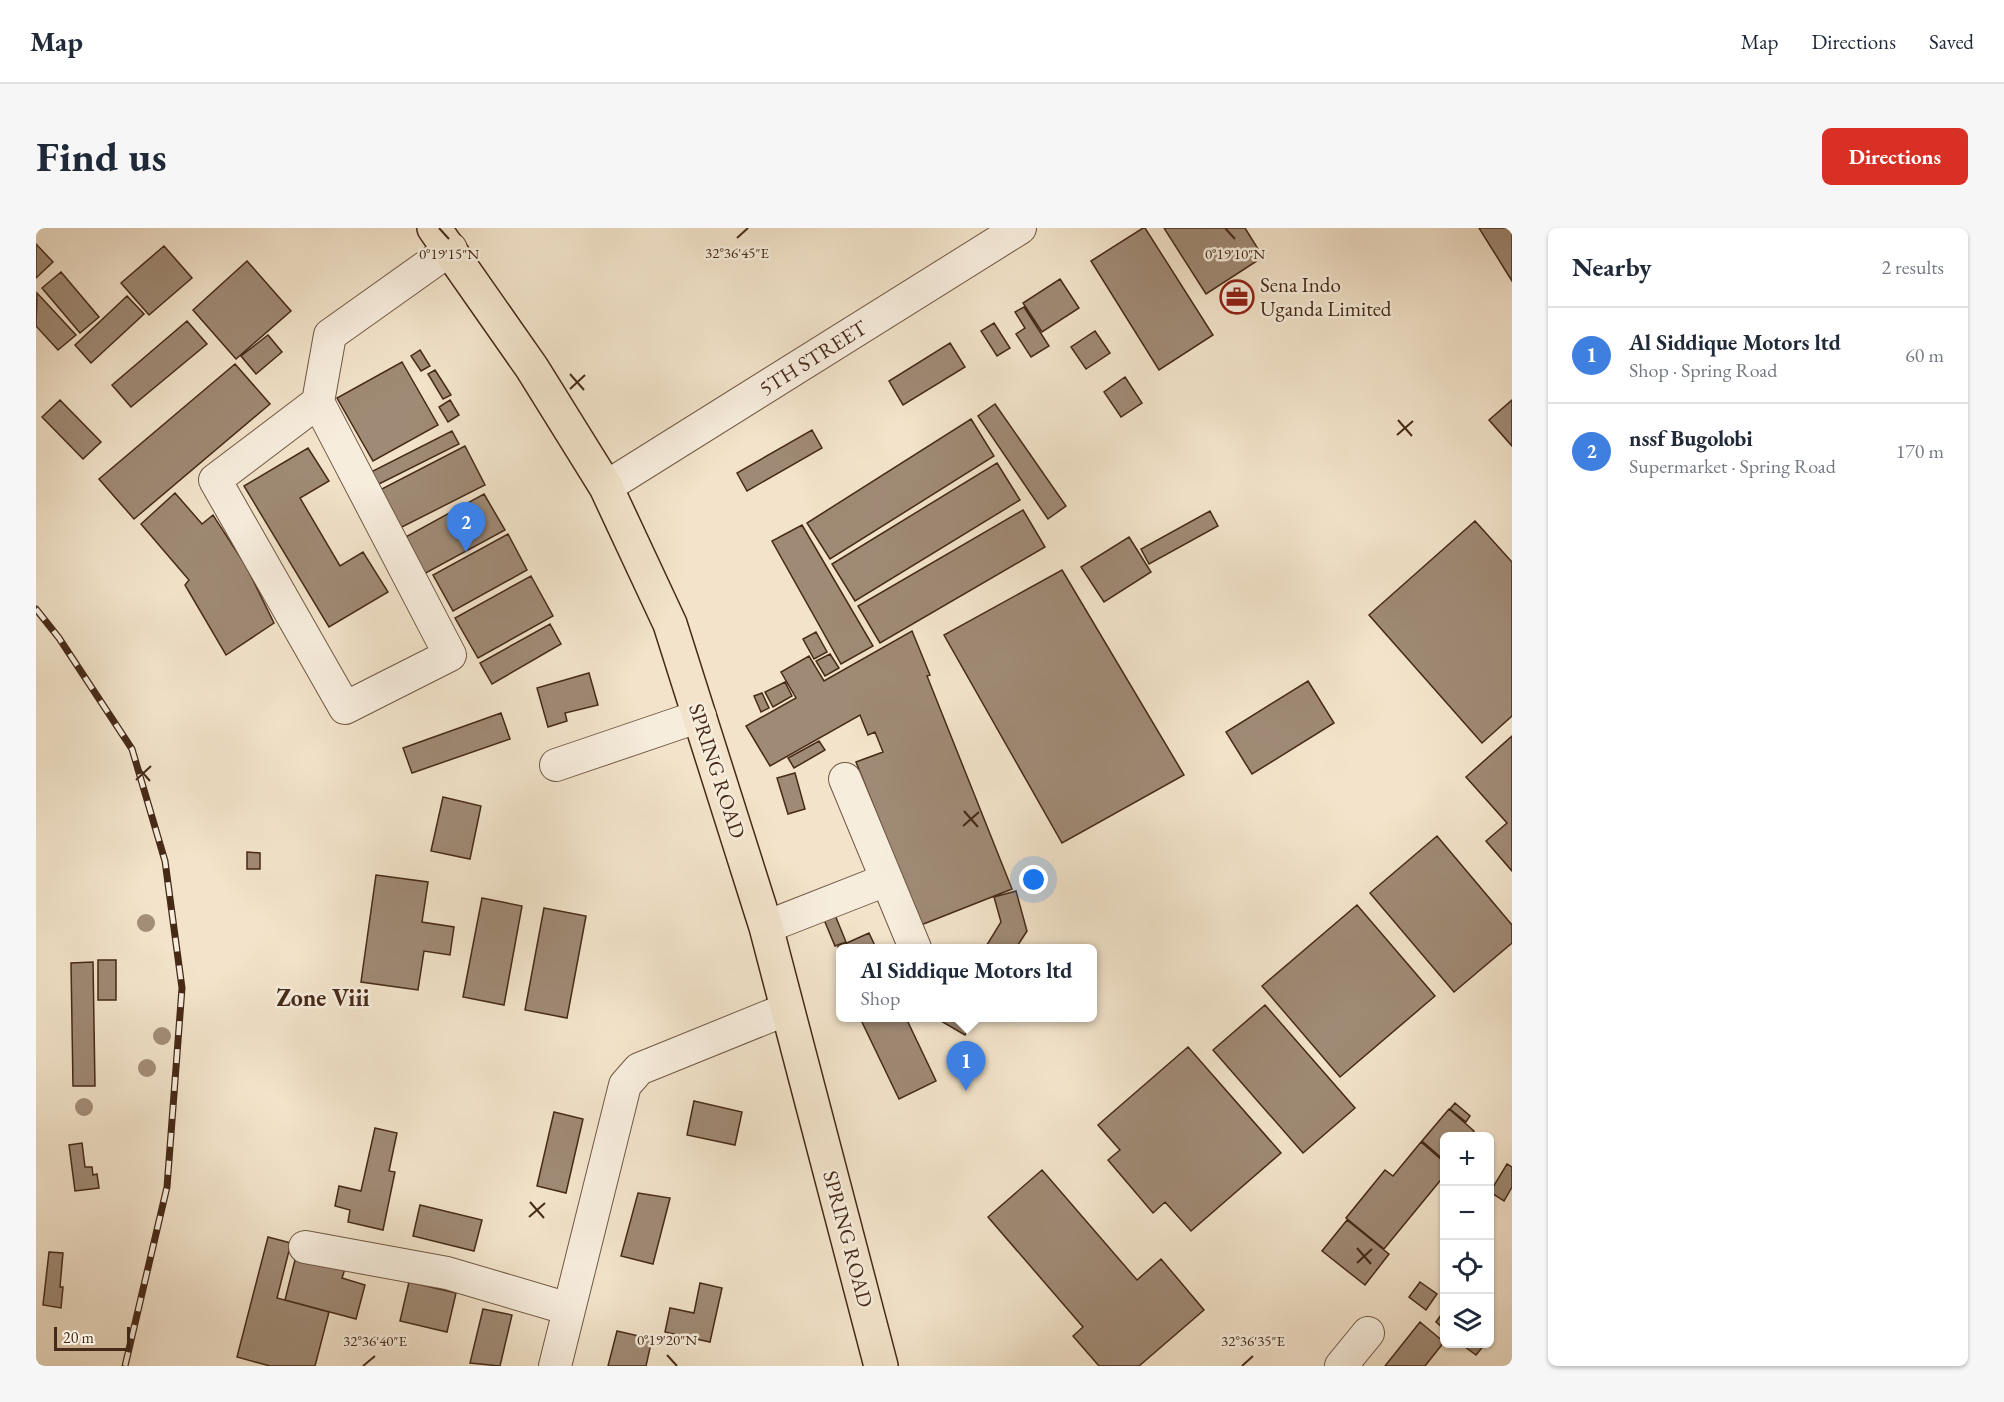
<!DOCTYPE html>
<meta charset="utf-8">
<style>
body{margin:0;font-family:"EB Garamond",serif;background:#f6f6f7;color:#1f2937}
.controls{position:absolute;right:18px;bottom:18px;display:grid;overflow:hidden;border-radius:9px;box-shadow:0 2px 4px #0004}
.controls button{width:54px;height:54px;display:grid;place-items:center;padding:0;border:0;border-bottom:2px solid #e0e1e3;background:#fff;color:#1f2937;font:30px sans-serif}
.scale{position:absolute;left:18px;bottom:15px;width:76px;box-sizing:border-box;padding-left:6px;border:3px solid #462a18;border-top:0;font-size:16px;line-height:21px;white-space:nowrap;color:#462a18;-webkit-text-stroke:4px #f7eddd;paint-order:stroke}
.you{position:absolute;left:998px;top:652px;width:21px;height:21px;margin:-15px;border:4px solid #fff;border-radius:50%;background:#1a73e8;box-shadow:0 0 0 9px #1a73e833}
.badge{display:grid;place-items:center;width:39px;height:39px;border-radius:50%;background:#d93025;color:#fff;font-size:20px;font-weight:700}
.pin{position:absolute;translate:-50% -50px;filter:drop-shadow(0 2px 3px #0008)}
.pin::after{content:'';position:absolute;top:32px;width:21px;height:18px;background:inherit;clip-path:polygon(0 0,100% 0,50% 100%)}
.popup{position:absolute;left:800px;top:716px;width:261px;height:78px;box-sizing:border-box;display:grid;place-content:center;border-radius:9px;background:#fff;filter:drop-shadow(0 2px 4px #0005);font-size:20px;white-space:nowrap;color:#747a83}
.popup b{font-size:22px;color:#1f2937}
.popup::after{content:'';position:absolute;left:50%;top:100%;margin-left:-12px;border:12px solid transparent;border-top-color:#fff}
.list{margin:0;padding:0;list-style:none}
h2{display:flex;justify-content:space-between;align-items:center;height:78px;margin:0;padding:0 24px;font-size:26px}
h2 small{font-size:20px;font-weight:400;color:#747a83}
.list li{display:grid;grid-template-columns:39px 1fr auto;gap:18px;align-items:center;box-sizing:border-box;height:96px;padding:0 24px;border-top:2px solid #e0e1e3}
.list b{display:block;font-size:22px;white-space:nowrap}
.list p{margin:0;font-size:20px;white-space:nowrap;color:#747a83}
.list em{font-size:20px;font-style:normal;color:#747a83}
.icon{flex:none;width:33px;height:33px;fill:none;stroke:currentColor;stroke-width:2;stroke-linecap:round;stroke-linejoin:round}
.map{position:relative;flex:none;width:1476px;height:1138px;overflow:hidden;border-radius:9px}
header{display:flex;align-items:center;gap:36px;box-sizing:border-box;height:84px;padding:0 30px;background:#fff;border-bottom:2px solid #e0e1e3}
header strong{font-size:28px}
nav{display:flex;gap:33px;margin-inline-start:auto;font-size:21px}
.intro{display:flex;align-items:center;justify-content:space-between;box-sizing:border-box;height:144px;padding:0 36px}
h1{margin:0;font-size:42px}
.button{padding:15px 27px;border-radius:9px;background:#d93025;color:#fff;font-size:21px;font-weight:700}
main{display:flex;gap:36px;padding:0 36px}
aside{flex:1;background:#fff;border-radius:9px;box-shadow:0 2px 4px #0004}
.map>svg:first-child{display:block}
</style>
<header>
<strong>Map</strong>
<nav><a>Map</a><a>Directions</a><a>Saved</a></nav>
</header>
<div class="intro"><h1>Find us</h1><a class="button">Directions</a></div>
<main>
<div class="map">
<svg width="1476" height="1138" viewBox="0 0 1476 1138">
<rect width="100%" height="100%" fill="#f2e3ca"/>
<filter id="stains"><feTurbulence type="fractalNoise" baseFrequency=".00333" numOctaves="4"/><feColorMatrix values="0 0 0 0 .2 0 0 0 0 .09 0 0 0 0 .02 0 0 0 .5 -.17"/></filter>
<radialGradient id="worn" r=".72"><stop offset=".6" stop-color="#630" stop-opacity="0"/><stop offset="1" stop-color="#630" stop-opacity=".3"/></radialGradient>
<path fill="#9f8a75" stroke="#462a18" stroke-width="1.5" d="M 1107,0 L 1109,0 L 1177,107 L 1123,142 L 1055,33 Z
M 1128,0 L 1209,0 L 1227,29 L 1170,66 Z
M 1443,0 L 1476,0 L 1476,53 Z
M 0,16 L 17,34 L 0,50 Z
M 128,18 L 156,50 L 113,87 L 85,55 Z
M 211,33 L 255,83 L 200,131 L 157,82 Z
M 25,44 L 63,89 L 44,105 L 6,60 Z
M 1024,51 L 1043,80 L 1006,104 L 987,75 Z
M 1,65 L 40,107 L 22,122 L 0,98 Z
M 91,68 L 108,86 L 55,135 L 39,117 Z
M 988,79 L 1013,118 L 995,129 L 980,106 L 989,100 L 979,84 Z
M 151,93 L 171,116 L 95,179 L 76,157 Z
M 958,95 L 974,120 L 961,128 L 945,103 Z
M 1059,103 L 1074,125 L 1050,141 L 1035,119 Z
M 232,107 L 246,124 L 220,146 L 205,128 Z
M 914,115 L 929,139 L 867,177 L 853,153 Z
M 384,122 L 394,138 L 385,143 L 375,128 Z
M 366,134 L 402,197 L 337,233 L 301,170 Z
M 199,136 L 234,176 L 98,291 L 63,251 Z
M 399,142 L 415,167 L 407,171 L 392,146 Z
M 1089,149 L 1106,175 L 1085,189 L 1068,164 Z
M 24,172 L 65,214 L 47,231 L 6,189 Z
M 414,172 L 423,187 L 412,194 L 403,179 Z
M 1476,172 L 1476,218 L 1453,192 Z
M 959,176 L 1030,278 L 1012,291 L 942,188 Z
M 935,191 L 958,228 L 794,331 L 771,295 Z
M 776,202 L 786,220 L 711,263 L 701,245 Z
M 416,203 L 423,216 L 337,259 L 331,246 Z
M 429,218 L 449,257 L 358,303 L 338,265 Z
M 272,220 L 293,253 L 264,270 L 304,338 L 327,324 L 352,364 L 293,399 L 208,258 Z
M 961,235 L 984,272 L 819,373 L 796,336 Z
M 139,265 L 166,296 L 177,287 L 210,338 L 238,395 L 190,427 L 149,357 L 153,352 L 105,296 Z
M 448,266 L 469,302 L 386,347 L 366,311 Z
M 987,282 L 1009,319 L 844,415 L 822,378 Z
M 1174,283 L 1182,298 L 1113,336 L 1105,321 Z
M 1439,293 L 1476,334 L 1476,488 L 1446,515 L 1333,387 Z
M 766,297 L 837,418 L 805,436 L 736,313 Z
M 472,306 L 491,342 L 417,383 L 397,347 Z
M 1093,309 L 1115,344 L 1068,374 L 1045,339 Z
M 1026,342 L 1148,547 L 1026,615 L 908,407 Z
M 495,348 L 517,388 L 442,430 L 419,390 Z
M 514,396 L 525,416 L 456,456 L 444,435 Z
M 876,403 L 894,447 L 891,448 L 976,661 L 885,697 L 820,534 L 847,524 L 839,504 L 832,507 L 824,487 L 734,538 L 710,498 L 760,470 L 745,444 L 773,428 L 788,453 Z
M 780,404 L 791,424 L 778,431 L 767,411 Z
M 794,426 L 803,440 L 789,448 L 780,433 Z
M 553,445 L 562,477 L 529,485 L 531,493 L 512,499 L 501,460 Z
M 1272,453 L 1298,495 L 1216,546 L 1190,504 Z
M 749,454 L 756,468 L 737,479 L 729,464 Z
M 726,465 L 733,480 L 725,484 L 718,468 Z
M 465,485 L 474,511 L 376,545 L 367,520 Z
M 1476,508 L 1476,643 L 1450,613 L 1471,595 L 1430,549 Z
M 783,513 L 789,522 L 758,540 L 752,530 Z
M 759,545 L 769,581 L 752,586 L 741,550 Z
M 407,569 L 445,578 L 434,631 L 395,623 Z
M 1401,608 L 1476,697 L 1476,715 L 1418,764 L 1334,665 Z
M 211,624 L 224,625 L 224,641 L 211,641 Z
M 340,647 L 392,654 L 386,694 L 418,699 L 414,727 L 388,723 L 382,762 L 325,754 Z
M 980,663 L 991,703 L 980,720 L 949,720 L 965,694 L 958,669 Z
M 446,670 L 486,678 L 468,777 L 427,769 Z
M 1321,677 L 1399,768 L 1304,849 L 1226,758 Z
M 508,680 L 550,688 L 531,790 L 489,782 Z
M 797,682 L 810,714 L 799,718 L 786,687 Z
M 833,705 L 840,720 L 804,720 L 804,724 L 802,719 Z
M 62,732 L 80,732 L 80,772 L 62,772 Z
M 57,734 L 59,858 L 37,858 L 35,735 Z
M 1229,777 L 1319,880 L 1267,925 L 1177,822 Z
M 824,790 L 870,790 L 900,853 L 863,871 Z
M 907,790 L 939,790 L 929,807 L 905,793 Z
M 1152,819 L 1245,925 L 1155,1003 L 1129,974 L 1117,985 L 1072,932 L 1084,922 L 1062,897 Z
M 658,873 L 706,884 L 699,917 L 651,907 Z
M 1419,875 L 1434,888 L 1430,894 L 1414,881 Z
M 1413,881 L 1438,903 L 1433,908 L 1408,908 L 1408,932 L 1386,913 Z
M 518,884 L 547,891 L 530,965 L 501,958 Z
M 339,900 L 361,905 L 353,943 L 359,944 L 347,1002 L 312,994 L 314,982 L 299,978 L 303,958 L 325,963 Z
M 1385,914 L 1408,934 L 1408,948 L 1348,1021 L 1310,990 L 1349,942 L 1357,948 Z
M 46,915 L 49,939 L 56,939 L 57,947 L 61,946 L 63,960 L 39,963 L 33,917 Z
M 1471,936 L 1476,939 L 1476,959 L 1468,973 L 1454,964 Z
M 1006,942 L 1101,1052 L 1125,1031 L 1168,1082 L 1103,1138 L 1063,1138 L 1037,1108 L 1047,1099 L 952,989 Z
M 602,965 L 634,970 L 617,1036 L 585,1028 Z
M 384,977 L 446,992 L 438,1023 L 377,1008 Z
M 1311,992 L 1353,1026 L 1329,1057 L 1286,1023 Z
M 232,1009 L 255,1015 L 241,1070 L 293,1084 L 279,1138 L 234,1138 L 201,1129 Z
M 13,1024 L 27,1025 L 24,1059 L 27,1059 L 25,1080 L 7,1077 Z
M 260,1028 L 309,1041 L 306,1050 L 329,1057 L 320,1091 L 249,1072 Z
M 373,1054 L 420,1065 L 411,1104 L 364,1093 Z
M 1384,1054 L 1401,1066 L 1390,1082 L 1373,1069 Z
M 664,1055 L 686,1060 L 674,1114 L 629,1104 L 634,1080 L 658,1085 Z
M 447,1081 L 476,1087 L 464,1138 L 434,1135 Z
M 1408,1083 L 1408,1101 L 1400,1094 Z
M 1384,1094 L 1408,1114 L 1389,1138 L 1349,1138 Z
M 581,1103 L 616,1111 L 610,1138 L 572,1138 Z
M 1425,1116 L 1449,1116 L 1440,1127 Z"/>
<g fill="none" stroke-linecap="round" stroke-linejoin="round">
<defs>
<path id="minor" d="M 282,174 L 414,427 L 309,480 L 179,252 L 282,174 L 294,107 L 415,21
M 570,259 L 984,0
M 520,537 L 664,488
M 809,551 L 879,720
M 730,699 L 850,652
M 269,1019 L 411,1045 L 533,1081
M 519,1138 L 589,857 L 603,841 L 613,837 L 751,781
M 1305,1138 L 1332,1105"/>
<path id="major" d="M 398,0 L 496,140 L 570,259 L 634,396 L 730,699 L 845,1138"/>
</defs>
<use href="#minor" stroke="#715844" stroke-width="34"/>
<use href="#major" stroke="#462a18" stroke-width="36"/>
<use href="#minor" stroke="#f7eddd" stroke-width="32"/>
<use href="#major" stroke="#f2e3ca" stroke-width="33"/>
<defs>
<path id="rail" d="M 0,381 L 23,410 L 96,521 L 129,633 L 146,760 L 131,959 L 89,1138"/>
</defs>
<use href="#rail" stroke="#462a18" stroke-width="7"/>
<use href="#rail" stroke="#f7eddd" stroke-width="4.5" stroke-dasharray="14" stroke-linecap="butt"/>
</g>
<g fill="#a38e79">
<circle cx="110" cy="695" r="9"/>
<circle cx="126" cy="808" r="9"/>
<circle cx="111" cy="840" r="9"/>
<circle cx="48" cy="879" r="9"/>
</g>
<path fill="none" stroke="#462a18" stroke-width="2" d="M 403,0 L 413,11M 1189,0 L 1199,11M 701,10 L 712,0M 534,146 L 548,162M 534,161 L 549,147M 1362,192 L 1376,208M 1361,207 L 1377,193M 100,537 L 114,553M 100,552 L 115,538M 928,583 L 942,599M 927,598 L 943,584M 494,974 L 508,990M 493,989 L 509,975M 1321,1020 L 1335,1036M 1321,1035 L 1336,1021M 631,1127 L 641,1138M 327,1138 L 339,1128M 1206,1138 L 1217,1128"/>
<defs>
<symbol id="office-ring" viewBox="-11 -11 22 22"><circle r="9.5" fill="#f7eddd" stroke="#8f2418" stroke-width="1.5"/><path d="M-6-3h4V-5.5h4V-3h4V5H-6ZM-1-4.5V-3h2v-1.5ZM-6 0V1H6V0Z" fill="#8f2418"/></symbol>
</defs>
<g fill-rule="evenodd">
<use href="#office-ring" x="1182" y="50" width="38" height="38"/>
</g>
<g text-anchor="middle" stroke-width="5" stroke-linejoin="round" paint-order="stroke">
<g font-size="21" fill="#462a18" stroke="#f7eddd" text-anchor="start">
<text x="1224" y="64">Sena Indo<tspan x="1224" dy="24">Uganda Limited</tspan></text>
</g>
<g font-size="21" fill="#462a18" stroke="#f7eddd">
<text transform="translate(777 130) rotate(-32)" y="7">5TH STREET</text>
<text transform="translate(681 543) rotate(72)" y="7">SPRING ROAD</text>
<text transform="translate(812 1011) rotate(75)" y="7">SPRING ROAD</text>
</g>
<g font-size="24" font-weight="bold" fill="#462a18" stroke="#f7eddd">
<text x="287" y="778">Zone Viii</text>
</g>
</g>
<g font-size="15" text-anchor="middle" fill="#462a18" stroke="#f7eddd" stroke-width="5" stroke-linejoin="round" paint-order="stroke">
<text x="701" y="30">32°36'45"E</text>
<text x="1199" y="31">0°19'10"N</text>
<text x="413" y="31">0°19'15"N</text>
<text x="631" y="1117">0°19'20"N</text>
<text x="339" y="1118">32°36'40"E</text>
<text x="1217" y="1118">32°36'35"E</text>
</g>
<rect width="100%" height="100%" filter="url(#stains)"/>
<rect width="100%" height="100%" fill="url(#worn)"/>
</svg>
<div class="controls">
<button>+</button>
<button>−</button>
<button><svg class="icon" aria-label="locate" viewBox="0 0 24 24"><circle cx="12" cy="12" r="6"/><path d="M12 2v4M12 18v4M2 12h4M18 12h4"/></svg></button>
<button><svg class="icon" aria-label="layers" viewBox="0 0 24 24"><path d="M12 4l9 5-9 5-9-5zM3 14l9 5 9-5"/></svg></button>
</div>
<div class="scale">20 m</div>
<div class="you"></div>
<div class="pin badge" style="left:930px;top:863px;background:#3f7fe0">1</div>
<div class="popup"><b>Al Siddique Motors ltd</b>Shop</div>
<div class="pin badge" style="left:430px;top:324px;background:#3f7fe0">2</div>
</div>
<aside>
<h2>Nearby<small>2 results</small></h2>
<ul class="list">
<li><span class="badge" style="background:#3f7fe0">1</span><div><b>Al Siddique Motors ltd</b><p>Shop · Spring Road</p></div><em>60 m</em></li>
<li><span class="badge" style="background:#3f7fe0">2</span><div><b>nssf Bugolobi</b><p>Supermarket · Spring Road</p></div><em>170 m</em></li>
</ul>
</aside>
</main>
